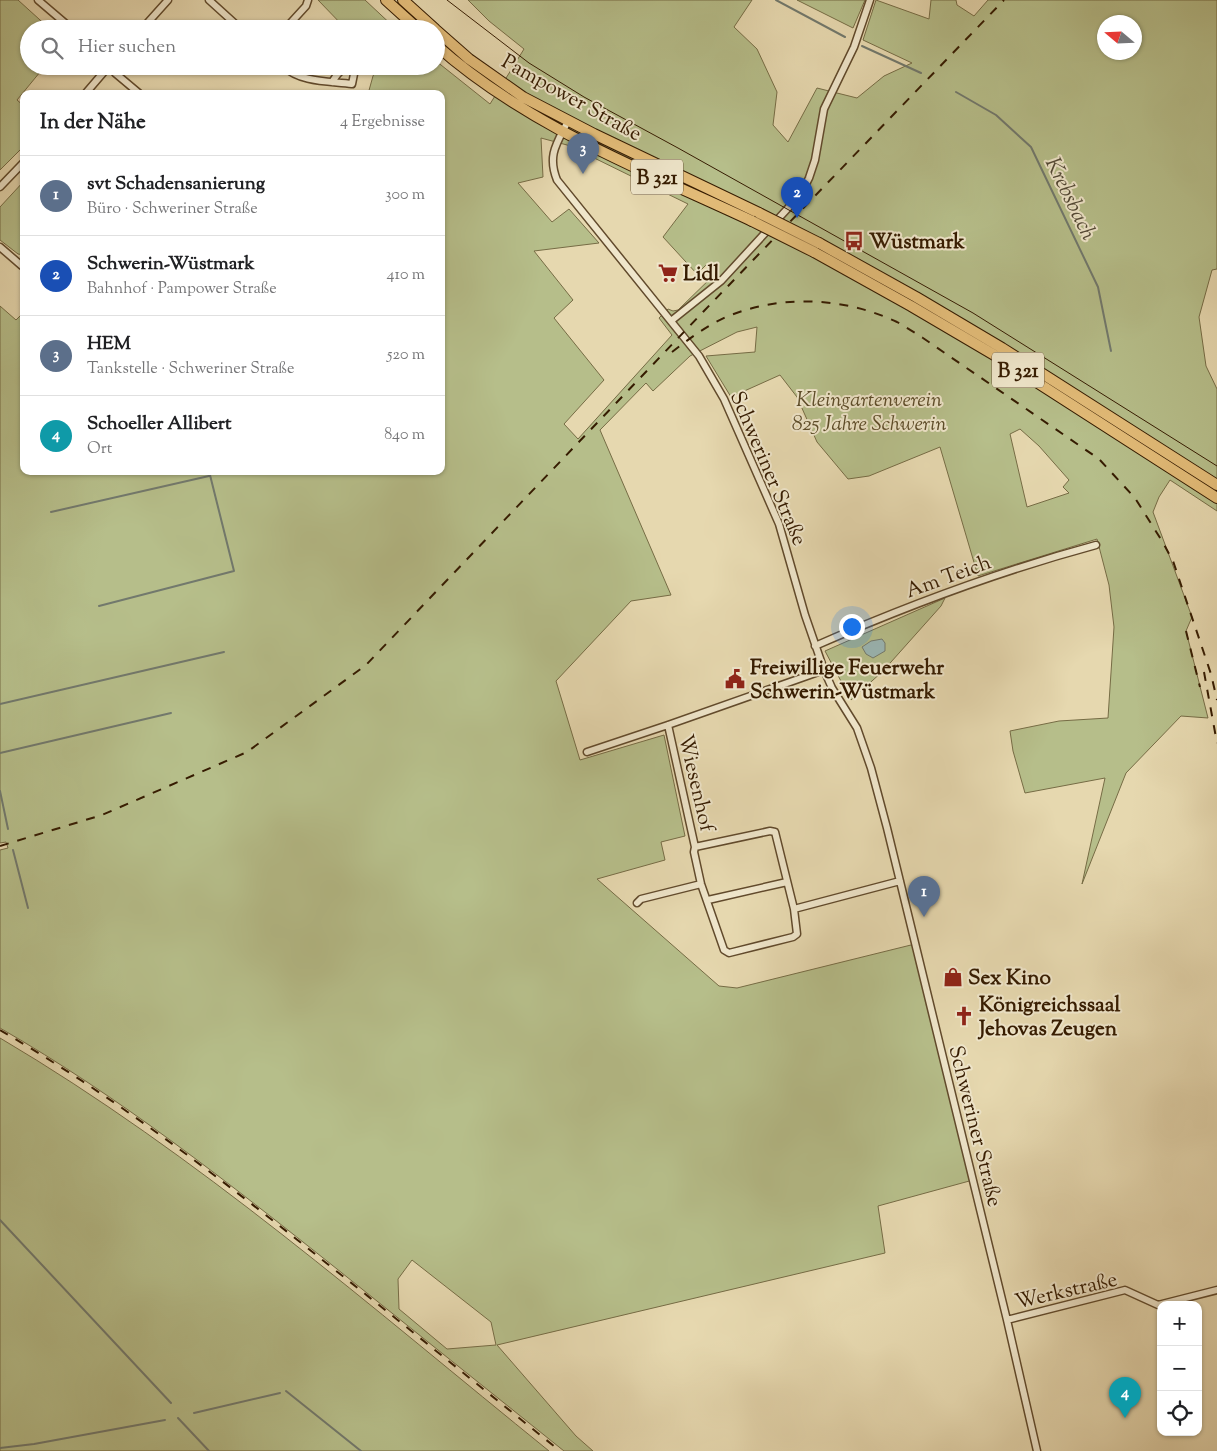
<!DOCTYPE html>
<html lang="de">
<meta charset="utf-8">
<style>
body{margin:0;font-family:"Sorts Mill Goudy",serif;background:#f2f2f2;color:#202124}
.controls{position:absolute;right:15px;bottom:15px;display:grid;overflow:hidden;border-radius:10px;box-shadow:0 1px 4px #0004}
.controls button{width:45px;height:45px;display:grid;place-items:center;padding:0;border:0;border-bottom:1px solid #e0e0e0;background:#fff;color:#202124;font:25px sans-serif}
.compass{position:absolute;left:1097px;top:15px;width:45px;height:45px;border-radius:50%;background:#fff;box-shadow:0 1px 4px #0004;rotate:289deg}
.you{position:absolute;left:851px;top:626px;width:18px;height:18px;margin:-12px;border:4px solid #fff;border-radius:50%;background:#1a73e8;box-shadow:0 0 0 8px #1a73e833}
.badge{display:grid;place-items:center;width:32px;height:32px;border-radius:50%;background:#8f2418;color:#fff;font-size:16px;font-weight:700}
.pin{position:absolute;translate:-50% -41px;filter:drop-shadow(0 1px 2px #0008)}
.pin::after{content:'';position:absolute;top:26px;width:18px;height:15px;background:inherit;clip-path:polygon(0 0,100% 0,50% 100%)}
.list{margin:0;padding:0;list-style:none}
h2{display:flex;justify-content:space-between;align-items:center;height:65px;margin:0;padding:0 20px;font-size:21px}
h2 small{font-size:16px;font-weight:400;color:#757577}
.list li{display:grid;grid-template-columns:32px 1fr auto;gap:15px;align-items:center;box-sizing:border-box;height:80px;padding:0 20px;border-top:1px solid #e0e0e0}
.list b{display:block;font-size:19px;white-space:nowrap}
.list p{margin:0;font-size:16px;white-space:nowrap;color:#757577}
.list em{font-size:16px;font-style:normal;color:#757577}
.icon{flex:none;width:28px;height:28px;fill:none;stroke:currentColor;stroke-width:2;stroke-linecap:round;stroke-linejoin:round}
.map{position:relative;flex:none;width:1217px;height:1451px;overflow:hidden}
.search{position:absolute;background:#fff;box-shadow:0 1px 4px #0004;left:20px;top:20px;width:425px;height:55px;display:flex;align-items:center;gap:12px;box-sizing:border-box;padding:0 18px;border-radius:28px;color:#757577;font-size:19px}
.panel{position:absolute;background:#fff;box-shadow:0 1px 4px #0004;left:20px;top:90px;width:425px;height:385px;border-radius:10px}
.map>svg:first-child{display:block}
</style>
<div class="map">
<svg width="1217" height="1451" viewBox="0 0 1217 1451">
<rect width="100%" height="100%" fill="#e6d8af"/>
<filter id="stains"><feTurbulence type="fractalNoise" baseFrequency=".004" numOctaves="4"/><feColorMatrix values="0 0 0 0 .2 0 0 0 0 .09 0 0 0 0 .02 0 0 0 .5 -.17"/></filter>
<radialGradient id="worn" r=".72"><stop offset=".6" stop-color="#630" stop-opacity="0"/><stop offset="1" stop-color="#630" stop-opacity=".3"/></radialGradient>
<path fill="#b6be8a" stroke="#766c45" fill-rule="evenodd" d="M 0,0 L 18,0 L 50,29 L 29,29 L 29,66 L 45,66 L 17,100 L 24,106 L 24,146 L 0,170 Z
M 318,0 L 365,0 L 396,29 L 346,29 Z
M 468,0 L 752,0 L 734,27 L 757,49 L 777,92 L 773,125 L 788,142 L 817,88 L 857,98 L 884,76 L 912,63 L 863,40 L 876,0 L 929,19 L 931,0 L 956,0 L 957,5 L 974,16 L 988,0 L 1217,0 L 1217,269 L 1212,270 L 1199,317 L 1206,366 L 1217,389 L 1217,511 L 1170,480 L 1159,497 L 1153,512 L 1192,617 L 1186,631 L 1208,718 L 1181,716 L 1126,773 L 1082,884 L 1105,778 L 1025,793 L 1013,751 L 1010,731 L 1059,721 L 1108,718 L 1114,627 L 1109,585 L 1097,539 L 978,576 L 940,447 L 869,476 L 848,479 L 817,442 L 797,397 L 780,375 L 731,397 L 706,356 L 755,352 L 757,327 L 737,332 L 690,356 L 653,391 L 646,383 L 600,430 L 671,595 L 631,601 L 556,681 L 580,760 L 664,735 L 685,836 L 661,842 L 665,860 L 597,879 L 719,986 L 737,988 L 915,944 L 973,1180 L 878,1206 L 885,1253 L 497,1345 L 576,1436 L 593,1451 L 564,1451 C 488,1390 413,1330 337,1269 C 229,1183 120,1097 0,1028 L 0,850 L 8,848 L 6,842 L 0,843 L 0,306 L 16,320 L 24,312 L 24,471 L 441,471 L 441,94 L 368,94 L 373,76 L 379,66 L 436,66 L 436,61 L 490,104 L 524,49 L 489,21 ZM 1104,22 L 1134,22 L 1134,52 L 1104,52 ZM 541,138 L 567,145 L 584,153 L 688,204 L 663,237 L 697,274 L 707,264 L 716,273 L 678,310 L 673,311 L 668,309 L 659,318 L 672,335 L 578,439 L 564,424 L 604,380 L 554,318 L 573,300 L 534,251 L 599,243 L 569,209 L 552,222 L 518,183 L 543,177 ZM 1020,429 L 1039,446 L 1069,480 L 1063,487 L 1069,493 L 1027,507 L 1010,434 ZM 412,1260 L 491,1322 L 496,1345 L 447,1349 L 399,1309 L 398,1279 Z
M 797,0 L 865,0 L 853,28 Z
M 24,181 L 24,255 L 18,254 L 0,240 L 0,207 Z
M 945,598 L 941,606 L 883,671 L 851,700 L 825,651 Z
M 0,1038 C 198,1155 371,1307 549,1451 L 0,1451 Z"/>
<path fill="#9ab7b6" stroke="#72796d" d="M 882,639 L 885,643 L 885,651 L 873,658 L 866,654 L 862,647 L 871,641 Z"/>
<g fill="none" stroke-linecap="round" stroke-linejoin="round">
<path stroke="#72796d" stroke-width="2" d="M 776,0 L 845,37
M 862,46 L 921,73
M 956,92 L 996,115 L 1031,147 L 1098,287 L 1111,351
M 51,512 L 209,476
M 99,606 L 234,571 L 209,471
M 0,704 L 224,652
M 0,753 L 171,713
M 0,791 L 8,829
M 13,850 L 28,908
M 0,1220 L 171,1403
M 286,1391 L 361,1451
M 194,1413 L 280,1393
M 178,1418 L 209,1451
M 0,1448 L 34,1444 L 165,1420"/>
<defs>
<path id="street" d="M 38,0 L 72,29
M 209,0 L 241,29
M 142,29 L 168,0
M 285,29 L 306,6 L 308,0
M 110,66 L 115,73 L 140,94
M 283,66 C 301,83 329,81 352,84 L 354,74 L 350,69 C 341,67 337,75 332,82
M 85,94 L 109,66
M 568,121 C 557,143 547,155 557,180 L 699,356 L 724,399 L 779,524 L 805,615 L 824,670 L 832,688 L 857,728 L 871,768 L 887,828 L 1007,1320 L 1037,1451
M 0,187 L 24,162
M 0,247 L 22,266 L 24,263
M 671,321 L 721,281 L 801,194 L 809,178 L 815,160 L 824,109 L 854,47 L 870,0
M 815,646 C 906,606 1000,571 1096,545
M 668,725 L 695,847 L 770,831 L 775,832 L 794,909 L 797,934 L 793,937 L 729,953 L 724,950 L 701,884 L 694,852 L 695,847
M 587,752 L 668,725 L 824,670
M 708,900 L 787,882
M 637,903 L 641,899 L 701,884
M 794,909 L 900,881
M 1007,1320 L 1125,1290 L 1158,1305 L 1217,1290"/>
<path id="primary" d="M 386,0 L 418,29
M 403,0 L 435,29
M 436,30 L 469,59 L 523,97 L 594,134 L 759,213
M 436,45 C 527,126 643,170 752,221
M 819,243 L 916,297 L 1002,348 L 1217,485
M 814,252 L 911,306 L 996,356 L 1217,498"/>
</defs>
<use href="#street" stroke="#614a2c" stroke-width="9"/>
<use href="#primary" stroke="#351b00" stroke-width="12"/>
<use href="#street" stroke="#efe6cb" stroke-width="6"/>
<use href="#primary" stroke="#e3bc78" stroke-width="10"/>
<path stroke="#351b00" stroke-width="1" d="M 447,0 L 529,63 L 584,97 L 678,148 L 973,313 L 1217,466"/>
<path stroke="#351b00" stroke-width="2" stroke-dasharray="9 9" stroke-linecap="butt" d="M 672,352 C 689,339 706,326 726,317 C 781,294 844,297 897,322 C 906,327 915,333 923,338 L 1099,459 L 1135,498 L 1162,541 L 1173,561 L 1211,674 L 1217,700
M 1186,631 L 1200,687
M 1204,672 L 1217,743
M 0,846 L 102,815 L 247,752 L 366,665 L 703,312 L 1004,0
M 0,1030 C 117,1098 224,1181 330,1266 C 407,1327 483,1389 560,1451"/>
<defs>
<path id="primary-bridge" d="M 759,213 L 819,243
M 752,221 L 814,252"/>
</defs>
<use href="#primary-bridge" stroke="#351b00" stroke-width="12" stroke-linecap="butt"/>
<use href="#primary-bridge" stroke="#e3bc78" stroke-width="10"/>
</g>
<defs>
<symbol id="bus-bare" viewBox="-9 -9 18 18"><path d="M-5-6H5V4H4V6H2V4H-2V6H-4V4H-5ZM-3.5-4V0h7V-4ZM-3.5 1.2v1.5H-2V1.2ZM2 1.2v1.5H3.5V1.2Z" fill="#8f2418" stroke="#efe6cb" stroke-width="2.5" paint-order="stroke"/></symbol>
<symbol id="supermarket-bare" viewBox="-9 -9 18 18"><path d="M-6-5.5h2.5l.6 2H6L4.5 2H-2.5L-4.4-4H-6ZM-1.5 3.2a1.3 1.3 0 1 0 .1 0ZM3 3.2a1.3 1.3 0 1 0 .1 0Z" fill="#8f2418" stroke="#efe6cb" stroke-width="2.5" paint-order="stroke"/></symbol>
<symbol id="civic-bare" viewBox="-9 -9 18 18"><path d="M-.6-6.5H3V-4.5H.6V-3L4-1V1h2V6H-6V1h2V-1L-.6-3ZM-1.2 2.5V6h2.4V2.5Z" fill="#8f2418" stroke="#efe6cb" stroke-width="2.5" paint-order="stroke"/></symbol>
<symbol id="shop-bare" viewBox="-9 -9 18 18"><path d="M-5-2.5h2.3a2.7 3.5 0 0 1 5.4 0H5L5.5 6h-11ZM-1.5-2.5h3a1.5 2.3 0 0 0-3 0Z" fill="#8f2418" stroke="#efe6cb" stroke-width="2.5" paint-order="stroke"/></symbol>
<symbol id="church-bare" viewBox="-9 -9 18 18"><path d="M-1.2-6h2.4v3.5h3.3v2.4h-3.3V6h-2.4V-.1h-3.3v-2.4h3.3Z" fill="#8f2418" stroke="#efe6cb" stroke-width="2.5" paint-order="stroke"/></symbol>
</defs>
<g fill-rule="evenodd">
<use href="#bus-bare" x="840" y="227" width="28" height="28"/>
<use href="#supermarket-bare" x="654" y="259" width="28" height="28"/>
<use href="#civic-bare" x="721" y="665" width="28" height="28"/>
<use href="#shop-bare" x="939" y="963" width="28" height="28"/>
<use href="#church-bare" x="950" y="1002" width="28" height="28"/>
</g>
<g text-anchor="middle" stroke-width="4" stroke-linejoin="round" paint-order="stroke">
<g fill="#efe6cb" stroke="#6d583d" stroke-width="1">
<rect x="631" y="159.5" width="52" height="35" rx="4"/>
<rect x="992" y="352.5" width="52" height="35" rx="4"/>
</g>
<g font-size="20" font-weight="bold" fill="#351b00">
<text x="657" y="184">B 321</text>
<text x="1018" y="377">B 321</text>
</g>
<g font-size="21" fill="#351b00" stroke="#efe6cb">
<text transform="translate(572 97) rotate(29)" y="7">Pampower Straße</text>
<text transform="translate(769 468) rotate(67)" y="7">Schweriner Straße</text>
<text transform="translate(948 576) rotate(-20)" y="7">Am Teich</text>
<text transform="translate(697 783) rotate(77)" y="7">Wiesenhof</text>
<text transform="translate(976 1126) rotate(76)" y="7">Schweriner Straße</text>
<text transform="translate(1066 1290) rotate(-13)" y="7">Werkstraße</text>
</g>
<g font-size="21" font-weight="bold" fill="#351b00" stroke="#efe6cb" text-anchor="start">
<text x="869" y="248">Wüstmark</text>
<text x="683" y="280">Lidl</text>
<text x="750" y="674">Freiwillige Feuerwehr<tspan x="750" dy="24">Schwerin-Wüstmark</tspan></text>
<text x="968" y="984">Sex Kino</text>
<text x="979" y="1011">Königreichssaal<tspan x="979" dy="24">Jehovas Zeugen</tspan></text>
</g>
<g font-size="21" font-style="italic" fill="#5c4c29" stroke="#efe6cb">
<text x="869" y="406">Kleingartenverein<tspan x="869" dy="24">825 Jahre Schwerin</tspan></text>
</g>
<g font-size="22" font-style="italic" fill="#534a37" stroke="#efe6cb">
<text transform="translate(1072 198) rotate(64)" y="8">Krebsbach</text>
</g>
</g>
<rect width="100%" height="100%" filter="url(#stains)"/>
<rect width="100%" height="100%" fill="url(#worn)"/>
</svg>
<div class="controls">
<button>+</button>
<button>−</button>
<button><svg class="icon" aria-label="locate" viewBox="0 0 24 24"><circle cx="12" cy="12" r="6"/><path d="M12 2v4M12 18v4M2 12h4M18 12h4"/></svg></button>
</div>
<svg class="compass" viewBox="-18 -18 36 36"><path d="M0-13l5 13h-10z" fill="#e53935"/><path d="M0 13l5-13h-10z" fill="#757577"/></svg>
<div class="you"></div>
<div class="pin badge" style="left:924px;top:917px;background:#5c6f8a">1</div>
<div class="pin badge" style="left:797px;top:218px;background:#1a4fb4">2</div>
<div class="pin badge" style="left:583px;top:174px;background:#5c6f8a">3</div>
<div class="pin badge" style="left:1125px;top:1418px;background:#0f9aa8">4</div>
<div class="search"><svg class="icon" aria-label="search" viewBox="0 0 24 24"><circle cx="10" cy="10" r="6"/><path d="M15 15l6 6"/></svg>Hier suchen</div>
<section class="panel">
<h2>In der Nähe<small>4 Ergebnisse</small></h2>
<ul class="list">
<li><span class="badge" style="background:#5c6f8a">1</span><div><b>svt Schadensanierung</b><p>Büro · Schweriner Straße</p></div><em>300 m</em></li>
<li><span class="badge" style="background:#1a4fb4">2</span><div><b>Schwerin-Wüstmark</b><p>Bahnhof · Pampower Straße</p></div><em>410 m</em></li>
<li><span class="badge" style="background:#5c6f8a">3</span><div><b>HEM</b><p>Tankstelle · Schweriner Straße</p></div><em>520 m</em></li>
<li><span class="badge" style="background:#0f9aa8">4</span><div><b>Schoeller Allibert</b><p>Ort</p></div><em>840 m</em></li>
</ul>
</section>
</div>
